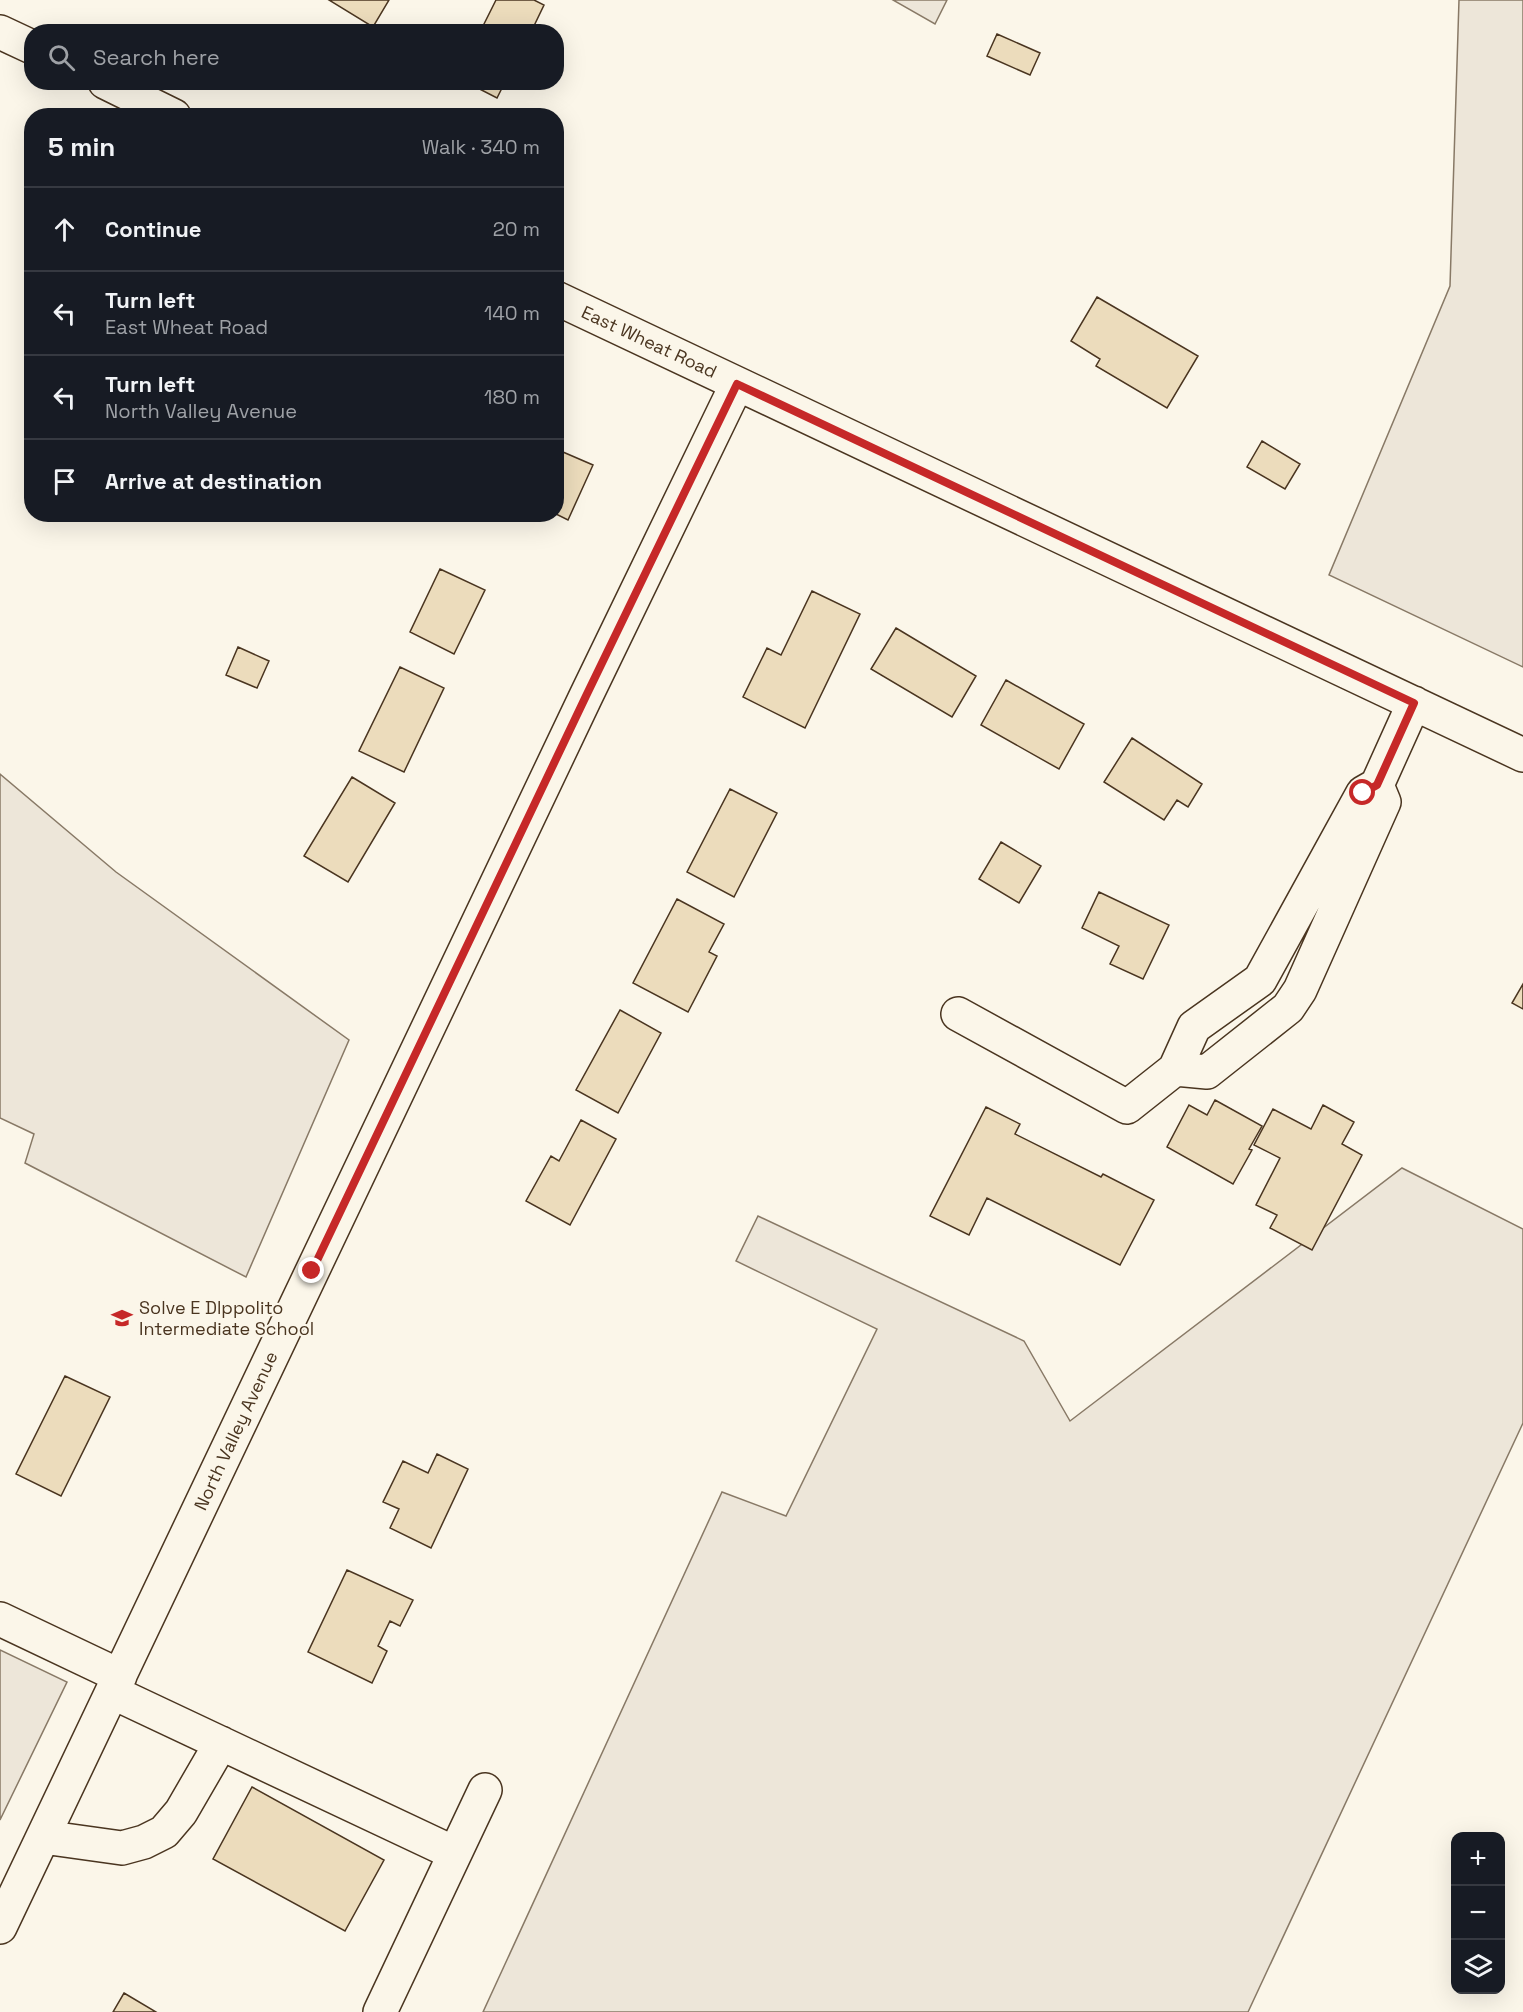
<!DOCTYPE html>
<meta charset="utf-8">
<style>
body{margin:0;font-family:"Space Grotesk",sans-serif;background:#242831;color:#f1f3f6}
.controls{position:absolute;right:18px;bottom:18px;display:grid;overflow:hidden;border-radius:12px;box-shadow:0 6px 24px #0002}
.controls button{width:54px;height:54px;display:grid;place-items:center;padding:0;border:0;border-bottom:2px solid #363941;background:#171b24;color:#f1f3f6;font:30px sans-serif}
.stop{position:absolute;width:18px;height:18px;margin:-14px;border:4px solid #c62828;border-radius:50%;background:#fff}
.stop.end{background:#c62828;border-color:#fff;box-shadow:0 2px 6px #0008}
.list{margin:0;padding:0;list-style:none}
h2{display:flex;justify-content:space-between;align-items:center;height:78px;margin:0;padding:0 24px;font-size:26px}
h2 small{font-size:20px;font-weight:400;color:#9ea1a6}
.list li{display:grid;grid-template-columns:39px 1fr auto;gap:18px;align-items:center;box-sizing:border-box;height:84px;padding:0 24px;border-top:2px solid #363941}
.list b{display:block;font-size:22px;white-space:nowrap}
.list p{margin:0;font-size:20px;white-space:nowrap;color:#9ea1a6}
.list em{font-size:20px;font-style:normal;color:#9ea1a6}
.icon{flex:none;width:33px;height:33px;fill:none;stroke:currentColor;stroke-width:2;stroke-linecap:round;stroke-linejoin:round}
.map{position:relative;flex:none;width:1523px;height:2012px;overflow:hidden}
.search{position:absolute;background:#171b24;box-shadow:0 6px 24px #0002;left:24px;top:24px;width:540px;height:66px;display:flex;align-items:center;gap:15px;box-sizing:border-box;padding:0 21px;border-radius:24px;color:#9ea1a6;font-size:22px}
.panel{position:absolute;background:#171b24;box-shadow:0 6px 24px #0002;left:24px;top:108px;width:540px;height:414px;border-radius:24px}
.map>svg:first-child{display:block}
</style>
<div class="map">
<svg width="1523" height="2012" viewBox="0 0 1523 2012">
<rect width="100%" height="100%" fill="#fbf6e9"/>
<path fill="#ede6d9" stroke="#887966" stroke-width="1.5" d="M 893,0 L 947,0 L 935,24 Z
M 1459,0 L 1523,0 L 1523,667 L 1329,575 L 1450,286 Z
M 0,774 L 116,872 L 349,1040 L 246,1277 L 25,1163 L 34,1134 L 0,1118 Z
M 1402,1168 L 1523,1229 L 1523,1423 L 1248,2012 L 483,2012 L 722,1492 L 786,1516 L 877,1329 L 736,1261 L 758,1216 L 1024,1341 L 1070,1421 Z
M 0,1650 L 67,1682 L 0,1820 Z"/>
<path fill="#ecdcbc" stroke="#4a3520" stroke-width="1.5" d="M 329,0 L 389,0 L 373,27 Z
M 496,0 L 534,0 L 544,5 L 531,32 L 480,32 Z
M 997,34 L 1040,53 L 1030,75 L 987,56 Z
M 466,82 L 505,82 L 497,98 Z
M 1097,297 L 1198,356 L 1167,408 L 1096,366 L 1100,359 L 1071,341 Z
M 1262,441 L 1300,464 L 1285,489 L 1247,467 Z
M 556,449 L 593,465 L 568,520 L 556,514 Z
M 440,569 L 485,590 L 454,654 L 410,632 Z
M 812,591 L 860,614 L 805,728 L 743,697 L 767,648 L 781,655 Z
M 896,628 L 976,676 L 952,717 L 871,669 Z
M 238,647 L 269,661 L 257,688 L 226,675 Z
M 400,667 L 444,688 L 404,772 L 359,751 Z
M 1006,680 L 1084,724 L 1059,769 L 981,725 Z
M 1132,738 L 1202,784 L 1188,807 L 1177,800 L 1164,820 L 1104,782 Z
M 352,777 L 395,803 L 348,882 L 304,856 Z
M 730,789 L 777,813 L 734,897 L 687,872 Z
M 1001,842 L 1041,866 L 1019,903 L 979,879 Z
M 1099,892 L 1169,925 L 1143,979 L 1110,964 L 1119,946 L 1082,928 Z
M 677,899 L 724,924 L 709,952 L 717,956 L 688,1012 L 633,983 Z
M 1523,984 L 1523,1009 L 1512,1003 Z
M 620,1010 L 661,1033 L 618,1113 L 576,1090 Z
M 1215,1100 L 1262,1126 L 1249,1149 L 1252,1150 L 1233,1184 L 1167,1147 L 1189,1105 L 1207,1115 Z
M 1323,1105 L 1354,1122 L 1342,1144 L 1362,1155 L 1312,1250 L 1270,1228 L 1277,1215 L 1256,1205 L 1280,1158 L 1254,1145 L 1273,1109 L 1311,1129 Z
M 986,1107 L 1020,1124 L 1015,1134 L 1101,1177 L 1103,1174 L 1154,1200 L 1120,1265 L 987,1198 L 969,1235 L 930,1216 Z
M 581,1120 L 616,1139 L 570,1225 L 526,1201 L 551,1156 L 559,1161 Z
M 65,1376 L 110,1397 L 61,1496 L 16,1474 Z
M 437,1454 L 468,1469 L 431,1548 L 390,1528 L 399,1509 L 383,1502 L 403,1461 L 428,1473 Z
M 347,1570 L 413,1600 L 400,1626 L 390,1621 L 378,1646 L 387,1651 L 372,1683 L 308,1652 Z
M 252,1787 L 384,1860 L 345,1931 L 213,1859 Z
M 124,1993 L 156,2012 L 113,2012 Z"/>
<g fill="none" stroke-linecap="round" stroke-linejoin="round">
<defs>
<path id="minor" d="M 0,32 L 32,47
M 105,82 L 174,116
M 556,298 L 1523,755
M 958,1014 L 1127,1107 L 1175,1069 L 1194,1027 L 1260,980 L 1363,793 L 1377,785 L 1414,703
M 1175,1069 L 1207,1072 L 1288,1008 L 1300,990 L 1384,802 L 1377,785
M 0,1619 L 120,1676
M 112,1692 L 454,1853
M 43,1837 L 122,1848 L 144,1842 L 164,1832 L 181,1812 L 221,1743
M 0,1927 L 586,696 L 737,384
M 380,2012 L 485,1790"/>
</defs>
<use href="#minor" stroke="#4a3520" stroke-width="36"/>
<use href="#minor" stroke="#fbf6e9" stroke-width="33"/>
</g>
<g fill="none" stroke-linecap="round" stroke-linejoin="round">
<path stroke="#c62828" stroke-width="8" d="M 312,1271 L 586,696 L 737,384 L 1414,703 L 1377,785 L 1363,793"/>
</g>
<defs>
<symbol id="school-bare" viewBox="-9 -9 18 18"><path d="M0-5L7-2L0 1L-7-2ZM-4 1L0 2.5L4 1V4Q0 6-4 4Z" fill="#c62828" stroke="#fbf6e9" stroke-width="2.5" paint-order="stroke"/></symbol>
</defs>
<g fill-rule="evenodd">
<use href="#school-bare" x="107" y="1303" width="30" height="30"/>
</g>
<g text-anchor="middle" stroke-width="4.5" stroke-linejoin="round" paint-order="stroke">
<g font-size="18" fill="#4a3520" stroke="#fbf6e9">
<text transform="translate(649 342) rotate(25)" y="6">East Wheat Road</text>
<text transform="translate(236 1431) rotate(-65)" y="6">North Valley Avenue</text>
</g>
<g font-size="18" fill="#4a3520" stroke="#fbf6e9" text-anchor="start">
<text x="139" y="1314">Solve E Dlppolito<tspan x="139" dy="21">Intermediate School</tspan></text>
</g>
</g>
</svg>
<div class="controls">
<button>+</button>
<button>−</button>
<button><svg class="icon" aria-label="layers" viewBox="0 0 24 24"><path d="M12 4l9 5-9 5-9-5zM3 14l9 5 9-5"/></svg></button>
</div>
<div class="stop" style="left:1363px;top:793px"></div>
<div class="stop end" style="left:312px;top:1271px"></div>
<div class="search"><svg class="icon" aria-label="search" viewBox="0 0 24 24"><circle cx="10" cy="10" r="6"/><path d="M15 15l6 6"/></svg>Search here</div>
<section class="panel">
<h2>5 min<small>Walk · 340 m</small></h2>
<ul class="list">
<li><svg class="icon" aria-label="ahead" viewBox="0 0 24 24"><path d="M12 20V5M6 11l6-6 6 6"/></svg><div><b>Continue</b></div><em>20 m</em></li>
<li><svg class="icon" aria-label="left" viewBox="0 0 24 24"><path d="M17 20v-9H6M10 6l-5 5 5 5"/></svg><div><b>Turn left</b><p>East Wheat Road</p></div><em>140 m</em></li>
<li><svg class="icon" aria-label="left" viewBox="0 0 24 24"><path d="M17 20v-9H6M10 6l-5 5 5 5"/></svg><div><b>Turn left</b><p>North Valley Avenue</p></div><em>180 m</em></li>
<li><svg class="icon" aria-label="arrive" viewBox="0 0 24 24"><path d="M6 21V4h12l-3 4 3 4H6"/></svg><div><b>Arrive at destination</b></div></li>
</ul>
</section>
</div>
